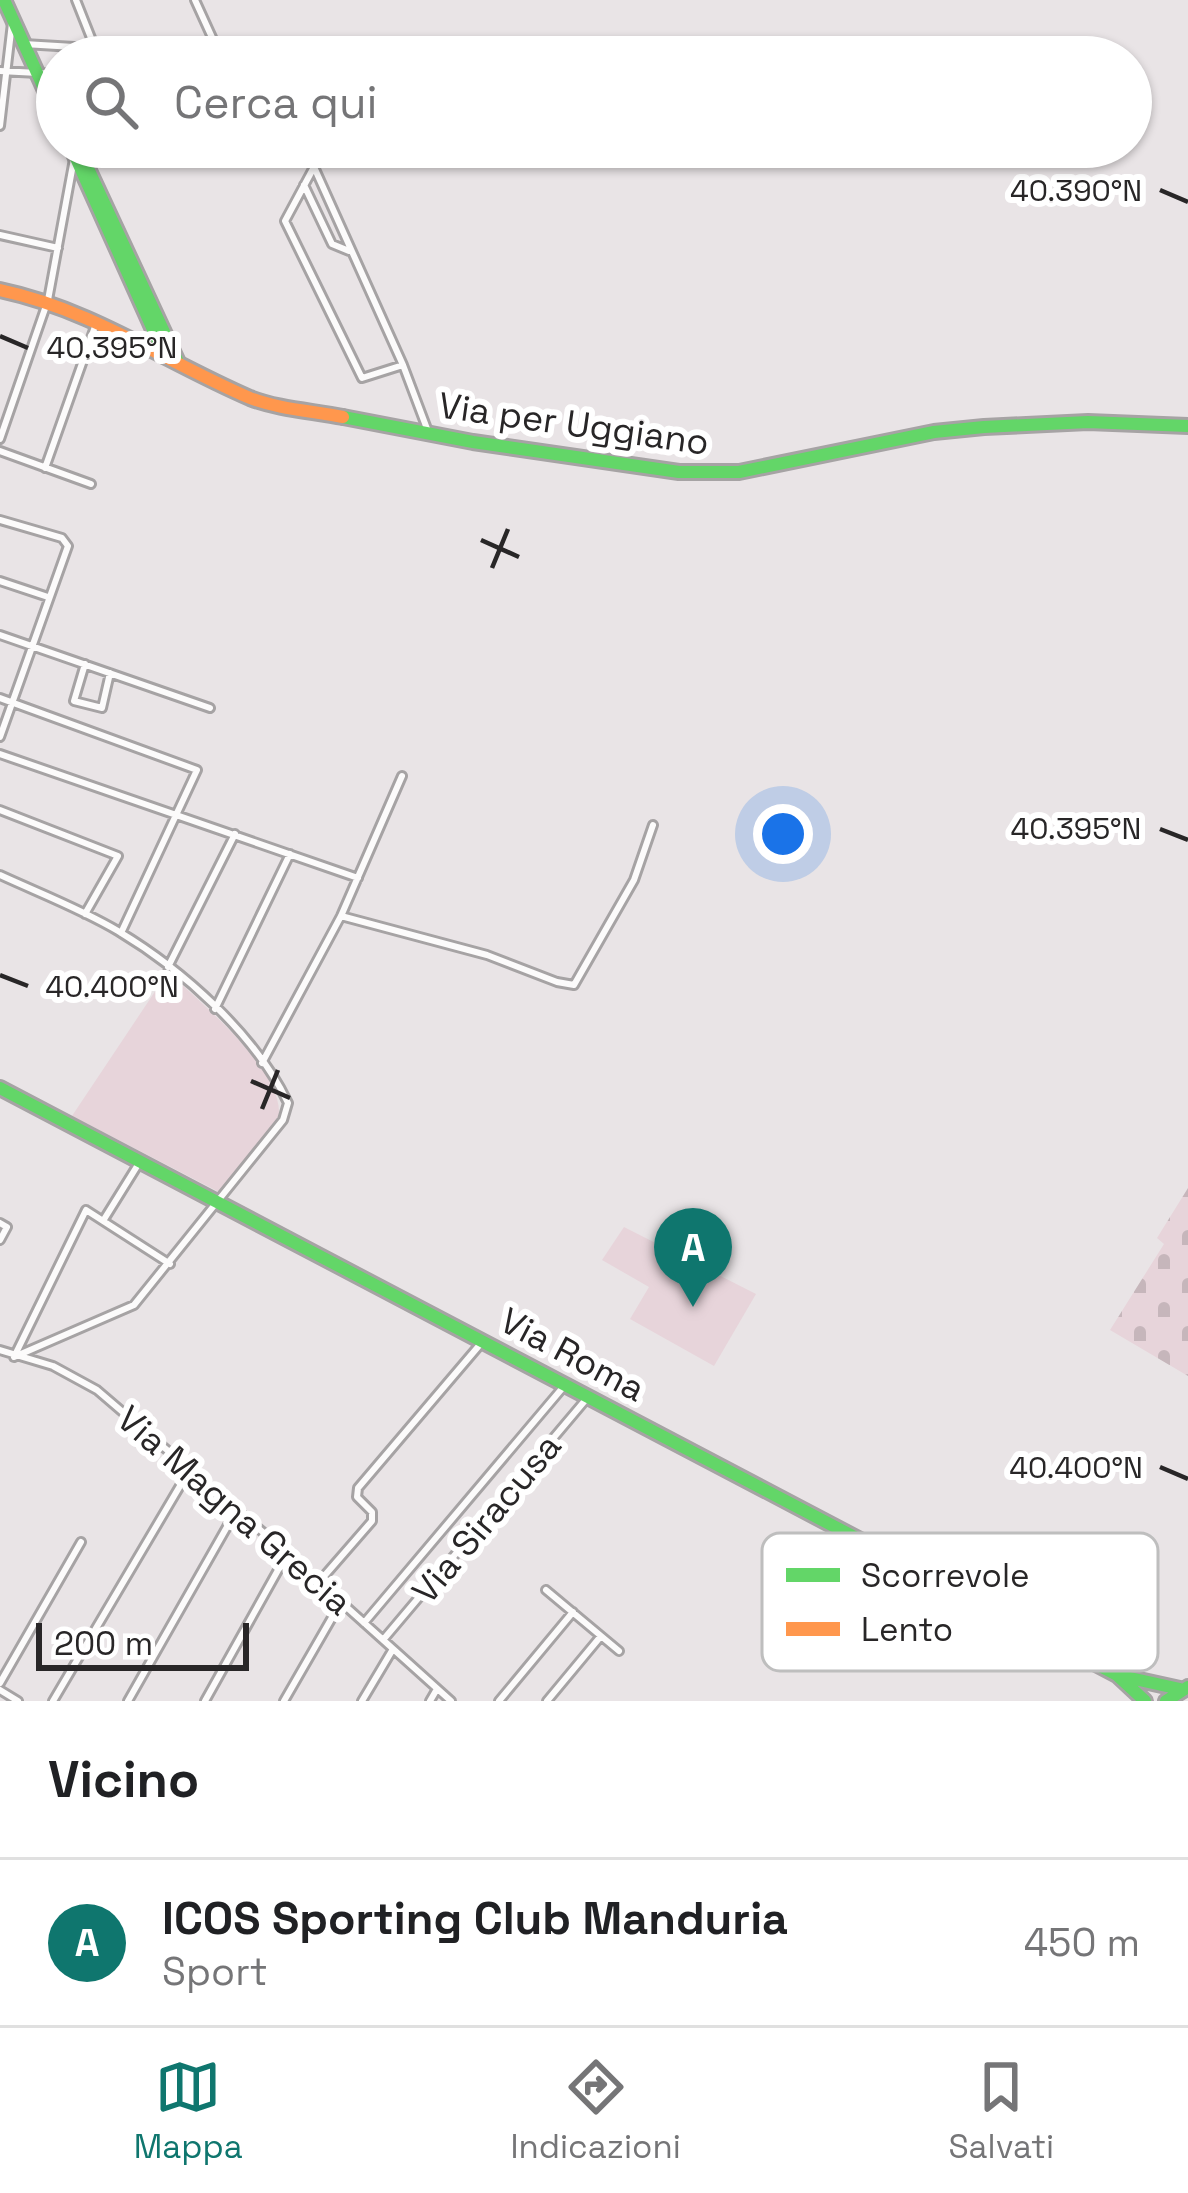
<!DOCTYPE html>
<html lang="it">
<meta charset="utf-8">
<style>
body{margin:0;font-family:"Space Grotesk",sans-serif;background:#f6f6f6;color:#202124}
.scale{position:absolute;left:36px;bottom:30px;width:213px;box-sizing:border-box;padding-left:12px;border:6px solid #282627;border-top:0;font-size:33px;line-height:42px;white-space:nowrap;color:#282627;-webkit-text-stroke:9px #fff;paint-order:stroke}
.you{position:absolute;left:783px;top:834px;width:42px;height:42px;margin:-30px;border:9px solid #fff;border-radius:50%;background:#1a73e8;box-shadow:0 0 0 18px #1a73e833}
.badge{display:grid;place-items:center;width:78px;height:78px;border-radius:50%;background:#0f766e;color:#fff;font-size:39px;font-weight:700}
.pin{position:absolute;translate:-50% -99px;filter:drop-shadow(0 3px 6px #0008)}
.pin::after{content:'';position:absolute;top:63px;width:42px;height:36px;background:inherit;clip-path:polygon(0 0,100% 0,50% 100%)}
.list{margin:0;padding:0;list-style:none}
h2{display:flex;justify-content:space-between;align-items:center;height:156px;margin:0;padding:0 48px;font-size:51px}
h2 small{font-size:39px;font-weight:400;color:#757577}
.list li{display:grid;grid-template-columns:78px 1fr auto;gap:36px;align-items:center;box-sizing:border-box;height:168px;padding:0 48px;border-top:3px solid #e0e0e0}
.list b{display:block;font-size:45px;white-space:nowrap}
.list p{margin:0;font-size:39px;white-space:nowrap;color:#757577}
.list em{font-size:39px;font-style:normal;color:#757577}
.icon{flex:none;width:66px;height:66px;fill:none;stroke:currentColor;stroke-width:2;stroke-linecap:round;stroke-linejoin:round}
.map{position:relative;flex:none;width:1188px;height:1701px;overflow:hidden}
.search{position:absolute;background:#fff;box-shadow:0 3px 9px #0004;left:36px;right:36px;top:36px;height:132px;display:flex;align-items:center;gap:30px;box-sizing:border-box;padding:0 42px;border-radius:66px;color:#757577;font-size:45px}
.sheet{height:324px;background:#fff}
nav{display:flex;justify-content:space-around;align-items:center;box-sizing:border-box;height:168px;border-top:3px solid #e0e0e0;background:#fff;font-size:33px;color:#757577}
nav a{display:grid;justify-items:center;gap:6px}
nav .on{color:#0f766e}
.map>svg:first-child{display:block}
</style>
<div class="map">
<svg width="1188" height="1701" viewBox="0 0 1188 1701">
<defs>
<pattern id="cemetery-stones" width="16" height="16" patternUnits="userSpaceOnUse" patternTransform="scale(3)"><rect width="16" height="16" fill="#e7d4da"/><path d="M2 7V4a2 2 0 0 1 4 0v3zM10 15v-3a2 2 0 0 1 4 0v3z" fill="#c6b6bb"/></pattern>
</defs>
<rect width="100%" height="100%" fill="#e9e4e6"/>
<path fill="url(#cemetery-stones)" d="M 1188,1188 L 1188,1376 L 1110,1330 L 1164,1244 L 1157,1238 Z"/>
<path fill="#e7d4da" d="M 168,972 C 199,1001 294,1079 277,1123 L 223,1194 L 72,1116 Z
M 624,1227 L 756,1294 L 714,1366 L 630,1319 L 649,1287 L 602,1260 Z"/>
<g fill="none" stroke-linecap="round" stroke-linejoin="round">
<defs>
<path id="street" d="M 76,0 L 95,48
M 195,0 L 220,55
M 24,44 L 241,57
M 0,71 L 57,74
M 0,126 L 12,23
M 304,185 L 332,244 L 349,251
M 0,235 L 58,248
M 403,365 L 314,167 L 285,221 L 362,378 L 403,365 L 429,434
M 0,439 L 48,300 L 74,159
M 0,451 L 91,484
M 45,468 L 97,321
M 0,520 L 62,538 L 68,546 L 0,737
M 0,581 L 48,597
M 0,635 L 210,708
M 85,664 L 74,701 L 102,708 L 110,673
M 0,698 L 197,770 L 121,933
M 0,754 L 358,878
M 0,810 L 118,856 L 85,914
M 0,875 C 39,893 81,909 118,931 C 183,970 255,1034 288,1103 L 283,1120 L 134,1305 L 14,1357
M 341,916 L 487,955 L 557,982 L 574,985 L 634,880 L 653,825
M 168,967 L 235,834
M 215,1009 L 290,854
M 262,1063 L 341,916 L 402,776
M 103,1221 L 139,1163
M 0,1223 L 7,1227 L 0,1240
M 0,1350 L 53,1366 L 97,1390 L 272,1540 L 451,1701
M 15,1355 L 86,1210 L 170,1264
M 319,1582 L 372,1521 L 372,1512 L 357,1497 L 358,1488 L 483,1341
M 546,1590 L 619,1651
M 364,1623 L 565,1385
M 383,1640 L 588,1397
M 0,1683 L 81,1542
M 0,1690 L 18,1701
M 53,1701 L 190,1469
M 128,1701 L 236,1511
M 205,1701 L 287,1554
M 284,1701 L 341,1602
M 362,1701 L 393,1649
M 430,1701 L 437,1689
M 499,1701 L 573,1612
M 547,1701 L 601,1636"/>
<path id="fast" d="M 4,0 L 57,117
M 71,147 L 164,354
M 78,147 L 177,360
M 343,417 L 473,442 L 679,472 L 739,472 L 934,432 L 984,427 L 1088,422 L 1188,426
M 0,1088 L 1117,1675 L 1145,1701
M 1121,1676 L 1180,1689
M 1166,1701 L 1188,1687"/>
<path id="slow" d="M 0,290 C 91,309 166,362 250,398 C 278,409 313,411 343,417"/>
</defs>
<use href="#street" stroke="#a6a3a4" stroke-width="12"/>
<use href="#fast" stroke="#a6a3a4" stroke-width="18"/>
<use href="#slow" stroke="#a6a3a4" stroke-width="18"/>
<use href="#street" stroke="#fcfbfb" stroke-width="6"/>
<use href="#fast" stroke="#63d668" stroke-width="12"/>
<use href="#slow" stroke="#ff974d" stroke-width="12"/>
</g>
<path fill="none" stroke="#282627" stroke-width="4.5" d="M 1160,190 L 1188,202M 0,336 L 28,348M 481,540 L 519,557M 492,568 L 508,529M 1160,829 L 1188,840M 0,975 L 28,986M 251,1081 L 290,1098M 262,1109 L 278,1070M 1160,1467 L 1188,1479"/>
<g text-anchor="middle" stroke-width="12" stroke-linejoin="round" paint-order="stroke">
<g font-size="36" fill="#282627" stroke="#fff">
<text transform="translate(574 423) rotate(8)" y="13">Via per Uggiano</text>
<text transform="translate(573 1354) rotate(28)" y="13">Via Roma</text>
<text transform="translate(235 1510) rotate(41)" y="13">Via Magna Grecia</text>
<text transform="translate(486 1518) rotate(-50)" y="13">Via Siracusa</text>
</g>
</g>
<rect x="762" y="1533" width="396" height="138" rx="18" fill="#fff" stroke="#bebebe" stroke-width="3"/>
<rect x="786" y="1568" width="54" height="14" fill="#63d668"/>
<rect x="786" y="1622" width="54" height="14" fill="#ff974d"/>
<g font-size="33" fill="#282627">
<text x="861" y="1587">Scorrevole</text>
<text x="861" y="1641">Lento</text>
</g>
<g font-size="30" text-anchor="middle" fill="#282627" stroke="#fff" stroke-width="12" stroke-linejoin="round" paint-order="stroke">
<text x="1076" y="201">40.390°N</text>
<text x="112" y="358">40.395°N</text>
<text x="1076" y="839">40.395°N</text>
<text x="112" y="997">40.400°N</text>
<text x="1076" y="1478">40.400°N</text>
</g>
</svg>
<div class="scale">200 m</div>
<div class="you"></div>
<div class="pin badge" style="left:693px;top:1307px">A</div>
<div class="search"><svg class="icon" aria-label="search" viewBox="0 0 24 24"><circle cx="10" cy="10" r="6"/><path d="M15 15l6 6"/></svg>Cerca qui</div>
</div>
<section class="sheet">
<h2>Vicino<small></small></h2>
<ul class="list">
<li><span class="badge">A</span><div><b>ICOS Sporting Club Manduria</b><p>Sport</p></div><em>450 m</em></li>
</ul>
</section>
<nav>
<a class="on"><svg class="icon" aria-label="map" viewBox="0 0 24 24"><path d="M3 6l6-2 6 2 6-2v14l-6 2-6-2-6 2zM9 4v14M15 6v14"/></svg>Mappa</a>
<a><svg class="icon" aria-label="directions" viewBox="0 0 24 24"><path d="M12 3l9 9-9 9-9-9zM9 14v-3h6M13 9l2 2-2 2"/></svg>Indicazioni</a>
<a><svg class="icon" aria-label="saved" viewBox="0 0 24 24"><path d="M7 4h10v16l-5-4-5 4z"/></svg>Salvati</a>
</nav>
